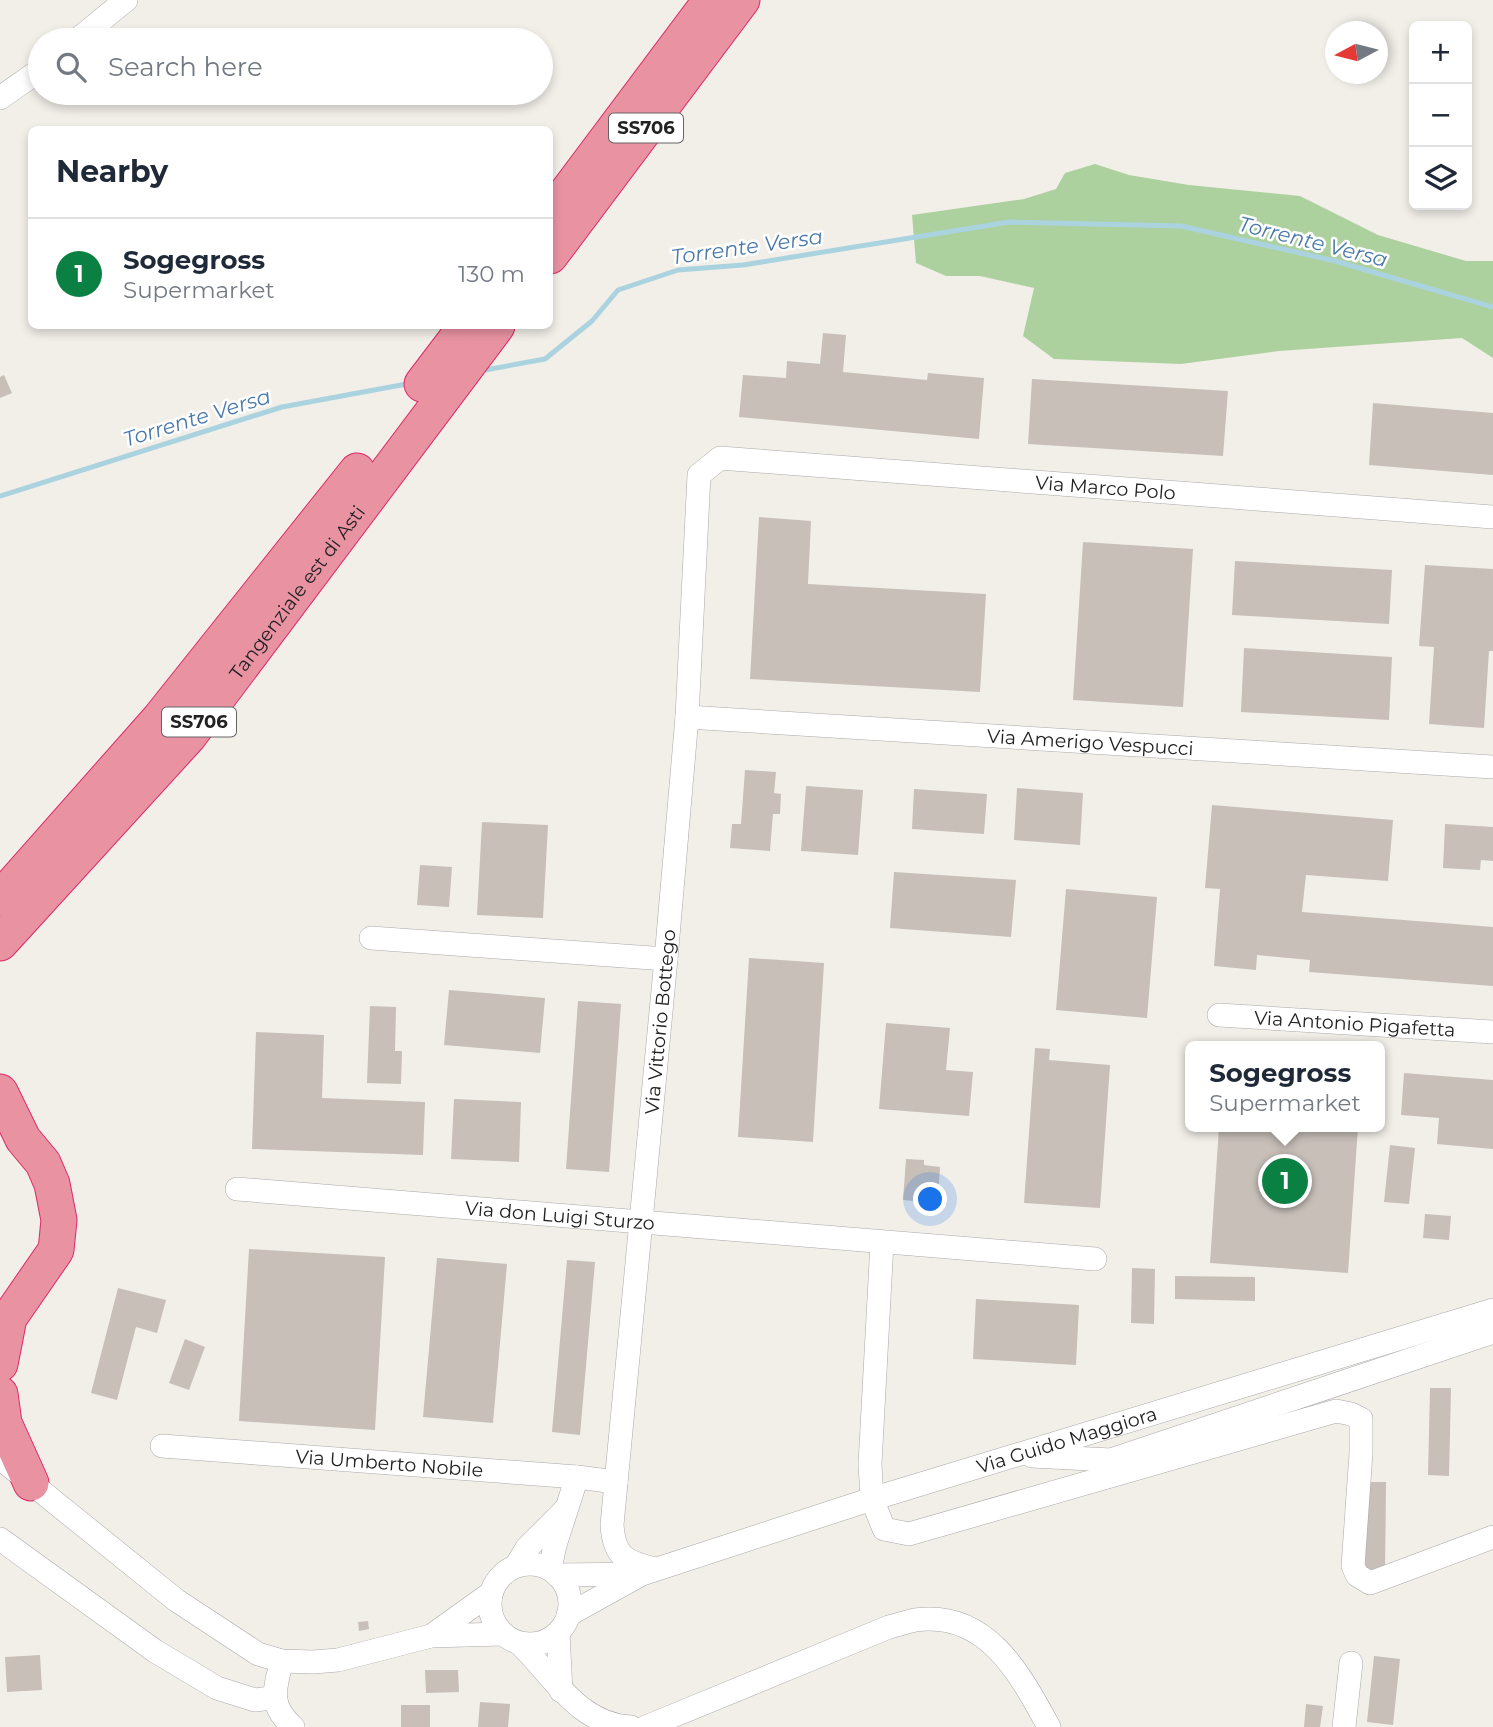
<!DOCTYPE html>
<meta charset="utf-8">
<style>
body{margin:0;font-family:Montserrat,sans-serif;background:#f2f2f3;color:#1f2937}
.controls{position:absolute;right:21px;top:21px;display:grid;overflow:hidden;border-radius:10px;box-shadow:0 4px 10px #0003}
.controls button{width:63px;height:63px;display:grid;place-items:center;padding:0;border:0;border-bottom:2px solid #e0e1e3;background:#fff;color:#1f2937;font:35px sans-serif}
.compass{position:absolute;left:1325px;top:21px;width:63px;height:63px;border-radius:50%;background:#fff;box-shadow:0 4px 10px #0003;rotate:263deg}
.you{position:absolute;left:931px;top:1200px;width:24px;height:24px;margin:-18px;border:5px solid #fff;border-radius:50%;background:#1a73e8;box-shadow:0 0 0 10px #1a73e833}
.badge{display:grid;place-items:center;width:46px;height:46px;border-radius:50%;background:#0b8043;color:#fff;font-size:23px;font-weight:700}
.pin{position:absolute;translate:-50% -50%;border:4px solid #fff;box-shadow:0 2px 7px #0006}
.popup{position:absolute;left:1185px;top:1041px;width:200px;height:91px;box-sizing:border-box;display:grid;place-content:center;border-radius:10px;background:#fff;filter:drop-shadow(0 2px 5px #0005);font-size:23px;white-space:nowrap;color:#747a83}
.popup b{font-size:26px;color:#1f2937}
.popup::after{content:'';position:absolute;left:50%;top:100%;margin-left:-14px;border:14px solid transparent;border-top-color:#fff}
.list{margin:0;padding:0;list-style:none}
h2{display:flex;justify-content:space-between;align-items:center;height:91px;margin:0;padding:0 28px;font-size:30px}
h2 small{font-size:23px;font-weight:400;color:#747a83}
.list li{display:grid;grid-template-columns:46px 1fr auto;gap:21px;align-items:center;box-sizing:border-box;height:112px;padding:0 28px;border-top:2px solid #e0e1e3}
.list b{display:block;font-size:26px;white-space:nowrap}
.list p{margin:0;font-size:23px;white-space:nowrap;color:#747a83}
.list em{font-size:23px;font-style:normal;color:#747a83}
.icon{flex:none;width:38px;height:38px;fill:none;stroke:currentColor;stroke-width:2;stroke-linecap:round;stroke-linejoin:round}
.map{position:relative;flex:none;width:1493px;height:1727px;overflow:hidden}
.search{position:absolute;background:#fff;box-shadow:0 4px 10px #0003;left:28px;top:28px;width:525px;height:77px;display:flex;align-items:center;gap:18px;box-sizing:border-box;padding:0 24px;border-radius:38px;color:#747a83;font-size:26px}
.panel{position:absolute;background:#fff;box-shadow:0 4px 10px #0003;left:28px;top:126px;width:525px;height:203px;border-radius:10px}
.map>svg:first-child{display:block}
</style>
<div class="map">
<svg width="1493" height="1727" viewBox="0 0 1493 1727">
<rect width="100%" height="100%" fill="#f2efe9"/>
<path fill="#add19e" d="M 1095,164 L 1129,175 L 1189,185 L 1300,196 L 1378,235 L 1466,261 L 1493,261 L 1493,358 L 1462,338 L 1279,351 L 1181,364 L 1054,359 L 1023,336 L 1034,288 L 980,276 L 946,276 L 916,263 L 912,215 L 1024,199 L 1056,189 L 1065,173 Z"/>
<g fill="none" stroke-linecap="round" stroke-linejoin="round">
<path stroke="#aad3df" stroke-width="5" d="M 480,371 L 545,359 L 592,321 L 618,290 L 678,270 L 743,265 L 1009,222 L 1181,226 L 1335,261 L 1493,307
M 0,496 L 282,407 L 412,383"/>
</g>
<path fill="#c7bfb8" d="M 823,333 L 846,335 L 843,372 L 927,380 L 928,373 L 984,378 L 979,439 L 739,417 L 743,375 L 786,378 L 787,361 L 820,364 Z
M 4,375 L 12,393 L 0,398 L 0,377 Z
M 1032,379 L 1228,391 L 1223,456 L 1028,444 Z
M 1373,403 L 1493,413 L 1493,475 L 1369,465 Z
M 759,517 L 811,521 L 808,584 L 986,594 L 980,692 L 750,679 Z
M 1083,542 L 1193,549 L 1183,707 L 1073,700 Z
M 1235,561 L 1392,570 L 1389,624 L 1232,615 Z
M 1425,565 L 1493,569 L 1493,651 L 1489,651 L 1484,728 L 1429,724 L 1434,647 L 1419,646 Z
M 1244,648 L 1392,657 L 1389,720 L 1241,712 Z
M 745,770 L 776,772 L 774,793 L 781,794 L 780,814 L 773,814 L 770,851 L 730,848 L 732,824 L 741,824 Z
M 806,786 L 863,790 L 858,855 L 801,851 Z
M 1017,788 L 1083,793 L 1080,845 L 1014,840 Z
M 914,789 L 987,794 L 984,834 L 912,829 Z
M 1212,805 L 1393,820 L 1388,881 L 1306,875 L 1302,912 L 1493,927 L 1493,986 L 1309,972 L 1310,960 L 1257,955 L 1256,970 L 1214,966 L 1220,889 L 1205,888 Z
M 482,822 L 548,825 L 543,918 L 477,915 Z
M 1445,824 L 1493,827 L 1493,861 L 1481,860 L 1480,870 L 1443,868 Z
M 420,865 L 452,867 L 449,907 L 417,905 Z
M 894,872 L 1016,880 L 1011,937 L 890,928 Z
M 1066,889 L 1157,897 L 1147,1018 L 1056,1010 Z
M 749,958 L 824,963 L 813,1142 L 738,1137 Z
M 449,990 L 545,998 L 540,1053 L 444,1045 Z
M 578,1001 L 621,1004 L 609,1172 L 566,1169 Z
M 370,1006 L 396,1007 L 395,1051 L 402,1051 L 401,1084 L 367,1083 Z
M 886,1023 L 950,1028 L 946,1070 L 973,1072 L 969,1116 L 879,1109 Z
M 256,1032 L 324,1035 L 322,1098 L 425,1102 L 423,1155 L 252,1149 Z
M 1035,1048 L 1050,1049 L 1049,1060 L 1110,1065 L 1100,1208 L 1024,1203 Z
M 1404,1073 L 1493,1080 L 1493,1149 L 1437,1144 L 1439,1118 L 1401,1115 Z
M 454,1099 L 521,1102 L 519,1162 L 451,1159 Z
M 1219,1127 L 1358,1127 L 1348,1273 L 1210,1263 Z
M 1390,1145 L 1415,1148 L 1409,1204 L 1384,1202 Z
M 906,1159 L 924,1160 L 924,1165 L 940,1167 L 938,1198 L 923,1197 L 923,1202 L 903,1200 Z
M 1425,1214 L 1451,1216 L 1449,1240 L 1423,1238 Z
M 249,1249 L 385,1257 L 375,1430 L 239,1421 Z
M 437,1258 L 507,1264 L 493,1423 L 423,1417 Z
M 567,1260 L 595,1262 L 580,1435 L 552,1432 Z
M 1132,1268 L 1155,1269 L 1154,1324 L 1131,1323 Z
M 1175,1276 L 1255,1277 L 1255,1301 L 1175,1299 Z
M 118,1288 L 166,1300 L 157,1333 L 136,1327 L 117,1400 L 91,1393 Z
M 976,1299 L 1079,1305 L 1076,1365 L 973,1359 Z
M 185,1339 L 205,1347 L 189,1390 L 169,1383 Z
M 1430,1388 L 1451,1388 L 1449,1476 L 1428,1475 Z
M 1366,1482 L 1386,1482 L 1385,1576 L 1365,1575 Z
M 368,1621 L 369,1629 L 359,1631 L 358,1622 Z
M 40,1655 L 42,1690 L 7,1692 L 5,1657 Z
M 1374,1656 L 1400,1659 L 1393,1725 L 1367,1722 Z
M 425,1670 L 458,1670 L 459,1692 L 426,1693 Z
M 480,1702 L 510,1704 L 508,1727 L 478,1727 Z
M 1306,1704 L 1323,1706 L 1320,1727 L 1304,1727 Z
M 401,1705 L 430,1705 L 430,1727 L 401,1727 Z"/>
<g fill="none" stroke-linecap="round" stroke-linejoin="round">
<defs>
<g id="minor">
<path d="M 77,40 L 126,0"/>
<path d="M 0,98 L 40,70"/>
<path id="s1" d="M 687,717 L 1493,767"/>
<path d="M 371,938 L 666,959"/>
<path id="s2" d="M 1219,1015 L 1493,1032"/>
<path id="s3" d="M 237,1189 L 1095,1259"/>
<path d="M 882,1243 L 870,1464 L 872,1499 L 884,1529 L 909,1534 L 1336,1411 L 1351,1414 L 1361,1419 L 1361,1453 L 1353,1566 L 1357,1575 L 1370,1583 L 1493,1537"/>
<path id="s4" d="M 162,1446 L 577,1477 L 616,1482"/>
<path d="M 1032,1456 L 1111,1460 L 1493,1332"/>
<path d="M 0,1458 L 176,1600 L 258,1654 L 282,1661 L 313,1662 L 338,1660 L 431,1636 L 502,1634"/>
<path d="M 0,1539 L 155,1651 L 217,1688 L 255,1700 L 271,1698 L 273,1695"/>
<circle cx="530" cy="1604" r="40"/>
<path d="M 516,1566 L 527,1548 L 565,1510"/>
<path d="M 550,1569 L 555,1545 L 577,1477"/>
<path id="s5" d="M 655,1569 C 626,1562 614,1557 612,1525 L 666,959 L 687,717 L 699,475 L 720,458 L 1493,517"/>
<path d="M 557,1575 L 639,1574"/>
<path id="s6" d="M 568,1615 L 642,1574 L 872,1499 L 1493,1310"/>
<path d="M 558,1633 L 561,1691"/>
<path d="M 431,1636 L 491,1593"/>
<path d="M 520,1644 C 553,1676 579,1725 631,1727"/>
<path d="M 282,1661 C 274,1689 269,1706 293,1727"/>
<path d="M 646,1727 L 889,1627 C 897,1625 906,1622 915,1620 C 987,1610 1020,1674 1049,1727"/>
<path d="M 1344,1727 L 1351,1663"/>
</g>
<g id="highway">
<path d="M 550,215 L 711,0"/>
<path d="M 550,256 L 742,0"/>
<path d="M 422,384 L 466,326"/>
<path d="M 0,899 L 160,718 L 357,471"/>
<path id="s7" d="M 0,943 L 189,736 L 497,326"/>
<path d="M 0,1092 L 23,1139 L 43,1163 L 52,1184 L 59,1220 L 56,1250 L 9,1318 L 0,1364"/>
<path d="M 0,1394 L 4,1423 L 31,1483"/>
</g>
</defs>
<use href="#minor" stroke="#a9a9a9" stroke-width="24"/>
<use href="#highway" stroke="#dc2a67" stroke-width="37"/>
<use href="#minor" stroke="#fff" stroke-width="23"/>
<use href="#highway" stroke="#e892a2" stroke-width="35"/>
</g>
<g text-anchor="middle" stroke-width="5" stroke-linejoin="round" paint-order="stroke">
<g fill="#fff" stroke="#646464" stroke-width="2">
<rect x="609" y="113.5" width="74" height="29" rx="5"/>
<rect x="162" y="707.5" width="74" height="29" rx="5"/>
</g>
<g font-size="18" font-weight="bold" fill="#222">
<text x="646" y="134">SS706</text>
<text x="199" y="728">SS706</text>
</g>
<g font-size="19" fill="#222" stroke="#fff">
<text dy="7" stroke="none"><textPath href="#s5" startOffset="1536">Via Marco Polo</textPath></text>
<text dy="7" stroke="none"><textPath href="#s7" startOffset="460">Tangenziale est di Asti</textPath></text>
<text dy="7" stroke="none"><textPath href="#s1" startOffset="404">Via Amerigo Vespucci</textPath></text>
<text dy="7" stroke="none"><textPath href="#s5" startOffset="574">Via Vittorio Bottego</textPath></text>
<text dy="7" stroke="none"><textPath href="#s2" startOffset="136">Via Antonio Pigafetta</textPath></text>
<text dy="7" stroke="none"><textPath href="#s3" startOffset="324">Via don Luigi Sturzo</textPath></text>
<text dy="7" stroke="none"><textPath href="#s6" startOffset="530">Via Guido Maggiora</textPath></text>
<text dy="7" stroke="none"><textPath href="#s4" startOffset="228">Via Umberto Nobile</textPath></text>
</g>
<g font-size="21" font-style="italic" fill="#4a7aab" stroke="#fff">
<text transform="translate(1313 242) rotate(14)" y="7">Torrente Versa</text>
<text transform="translate(747 247) rotate(-8)" y="7">Torrente Versa</text>
<text transform="translate(197 418) rotate(-17)" y="7">Torrente Versa</text>
</g>
</g>
</svg>
<div class="controls">
<button>+</button>
<button>−</button>
<button><svg class="icon" aria-label="layers" viewBox="0 0 24 24"><path d="M12 4l9 5-9 5-9-5zM3 14l9 5 9-5"/></svg></button>
</div>
<svg class="compass" viewBox="-18 -18 36 36"><path d="M0-13l5 13h-10z" fill="#e53935"/><path d="M0 13l5-13h-10z" fill="#747a83"/></svg>
<div class="you"></div>
<div class="pin badge" style="left:1285px;top:1181px">1</div>
<div class="popup"><b>Sogegross</b>Supermarket</div>
<div class="search"><svg class="icon" aria-label="search" viewBox="0 0 24 24"><circle cx="10" cy="10" r="6"/><path d="M15 15l6 6"/></svg>Search here</div>
<section class="panel">
<h2>Nearby<small></small></h2>
<ul class="list">
<li><span class="badge">1</span><div><b>Sogegross</b><p>Supermarket</p></div><em>130 m</em></li>
</ul>
</section>
</div>
